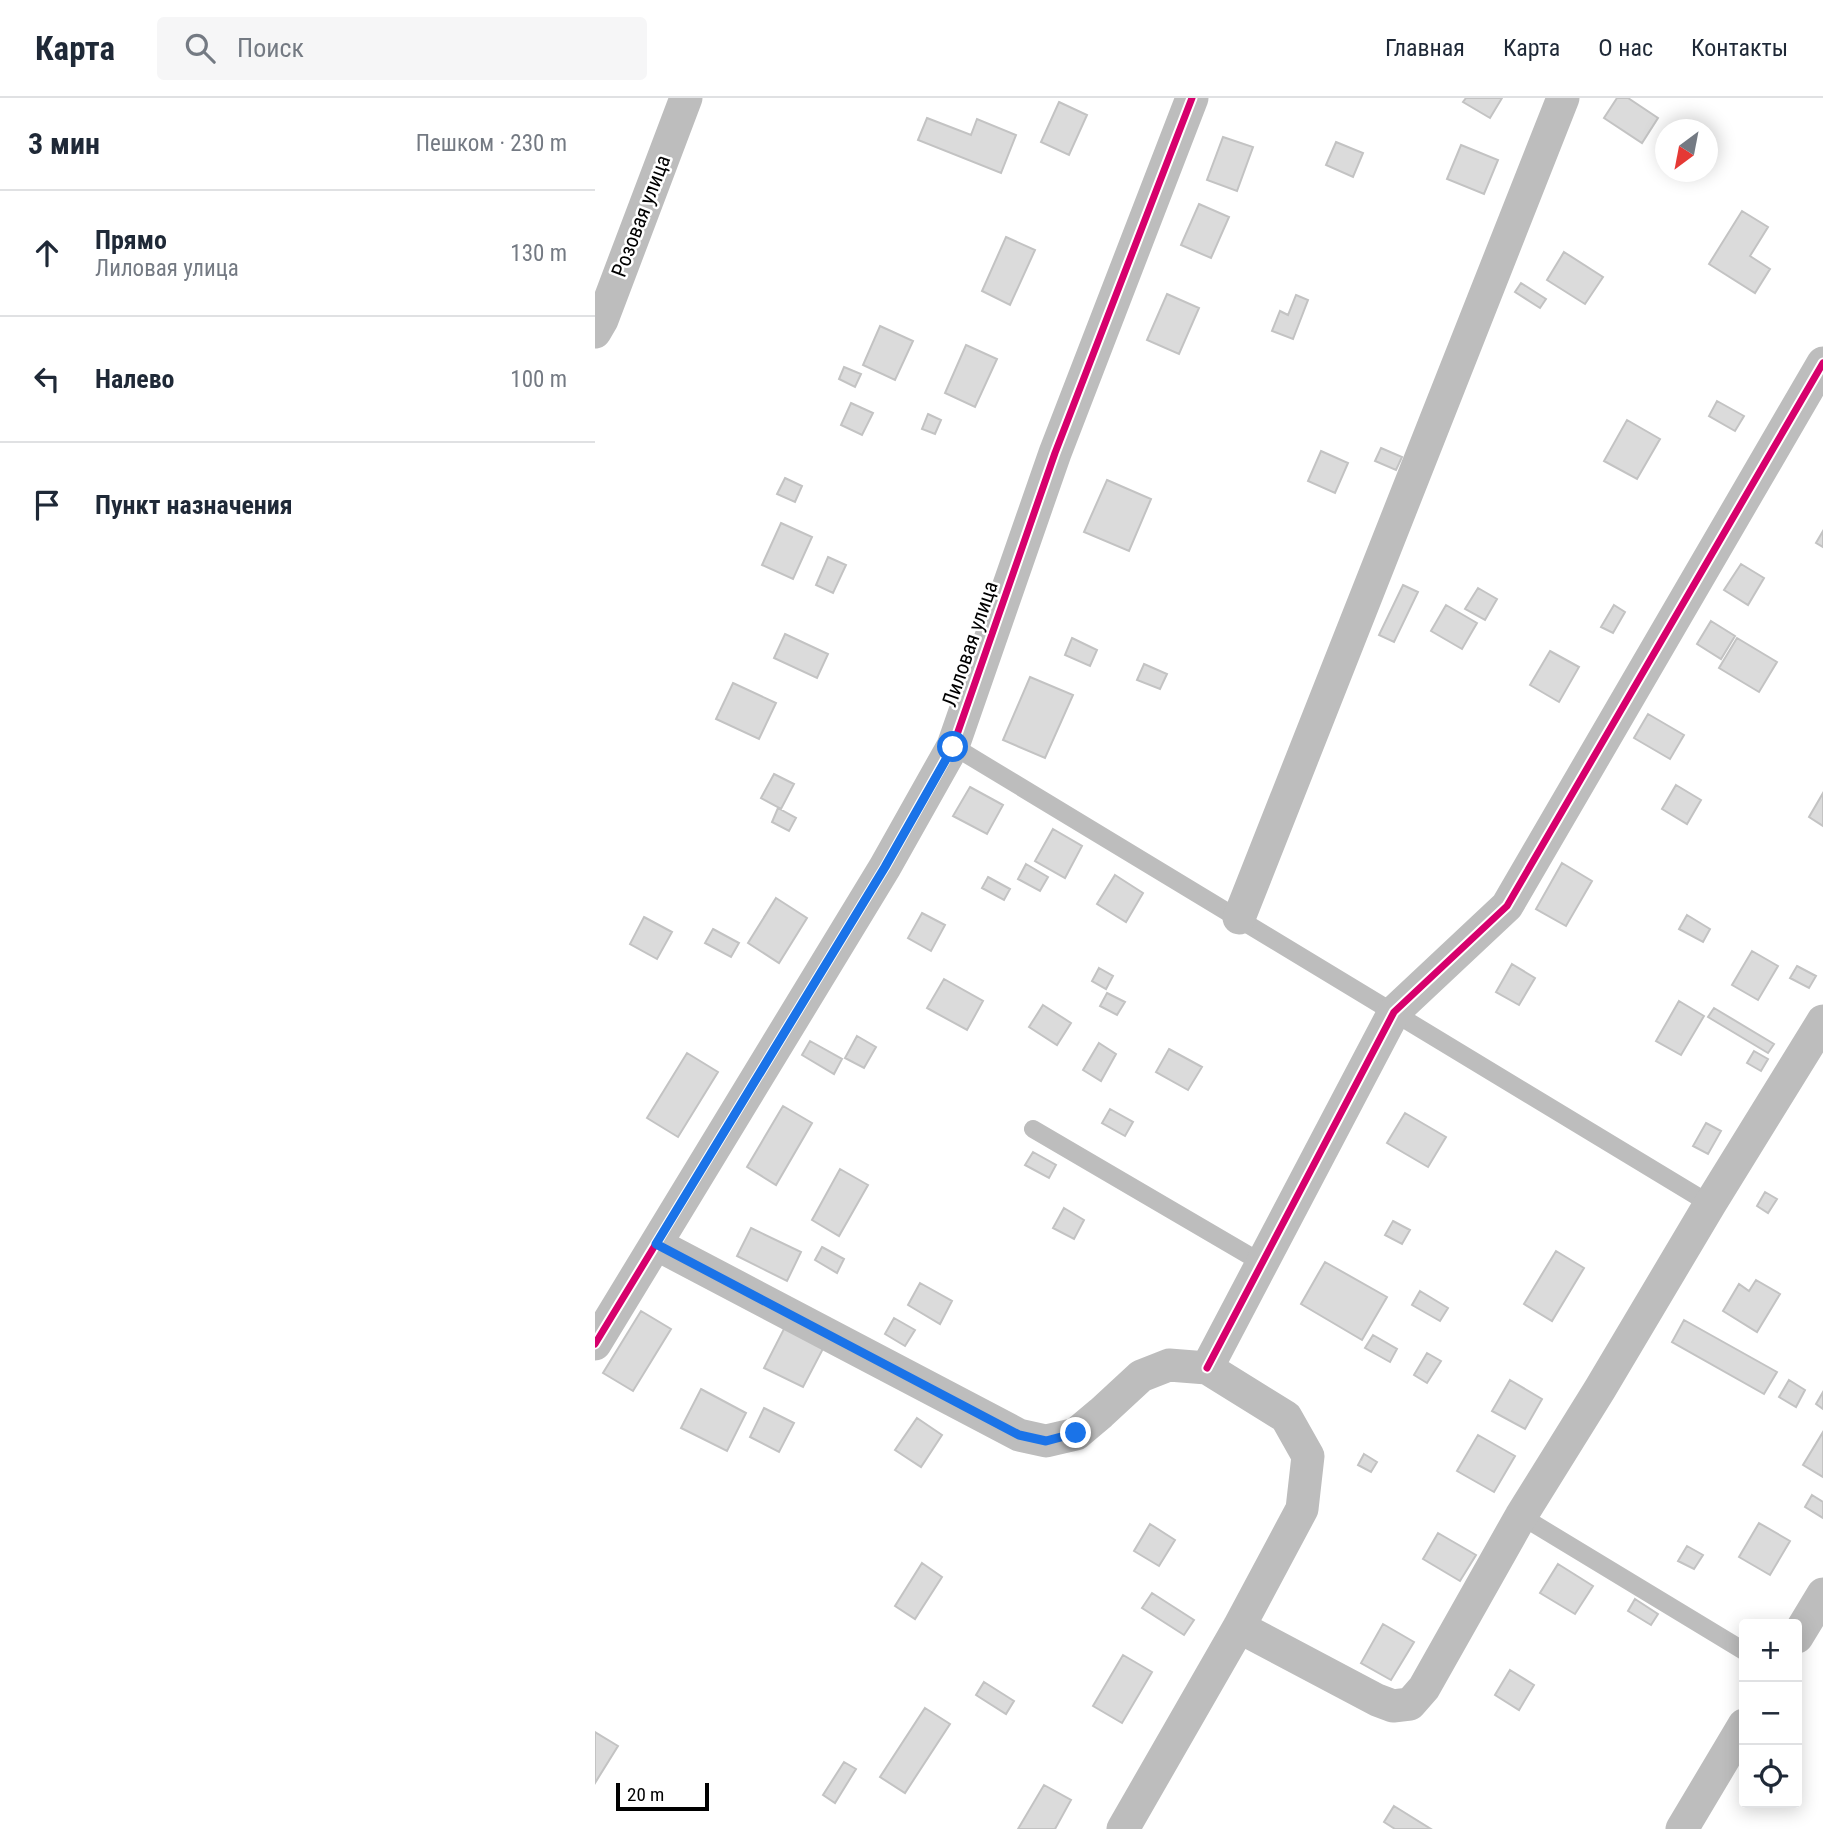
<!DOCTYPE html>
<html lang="ru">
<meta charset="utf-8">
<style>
body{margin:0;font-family:"Roboto Condensed",sans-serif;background:#f6f6f7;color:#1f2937}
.controls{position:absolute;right:21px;bottom:21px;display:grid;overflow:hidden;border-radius:7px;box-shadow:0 4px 18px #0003}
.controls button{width:63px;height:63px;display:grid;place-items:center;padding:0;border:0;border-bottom:2px solid #e0e1e3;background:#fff;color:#1f2937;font:35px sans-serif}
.compass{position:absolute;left:1060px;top:21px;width:63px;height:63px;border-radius:50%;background:#fff;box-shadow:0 4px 18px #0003;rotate:212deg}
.scale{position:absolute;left:21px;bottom:18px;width:93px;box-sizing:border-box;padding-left:7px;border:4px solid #000;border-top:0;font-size:19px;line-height:24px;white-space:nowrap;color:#000;-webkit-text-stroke:5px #fff;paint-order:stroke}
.stop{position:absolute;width:21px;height:21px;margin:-16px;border:5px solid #1a73e8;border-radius:50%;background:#fff}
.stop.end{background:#1a73e8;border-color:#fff;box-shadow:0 2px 7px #0008}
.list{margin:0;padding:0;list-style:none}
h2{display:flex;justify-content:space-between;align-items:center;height:91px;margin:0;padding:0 28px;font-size:30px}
h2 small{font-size:23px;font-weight:400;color:#747a83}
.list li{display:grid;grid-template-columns:46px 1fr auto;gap:21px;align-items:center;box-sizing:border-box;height:126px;padding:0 28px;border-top:2px solid #e0e1e3}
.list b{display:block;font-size:26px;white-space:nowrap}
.list p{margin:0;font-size:23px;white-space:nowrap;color:#747a83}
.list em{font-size:23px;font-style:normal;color:#747a83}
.icon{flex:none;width:38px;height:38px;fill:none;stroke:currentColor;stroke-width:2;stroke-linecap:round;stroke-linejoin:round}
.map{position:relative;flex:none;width:1228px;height:1731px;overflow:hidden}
header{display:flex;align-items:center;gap:42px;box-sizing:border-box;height:98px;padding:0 35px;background:#fff;border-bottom:2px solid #e0e1e3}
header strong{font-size:33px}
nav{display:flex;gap:38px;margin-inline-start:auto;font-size:24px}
.search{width:490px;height:63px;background:#f6f6f7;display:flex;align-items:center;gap:18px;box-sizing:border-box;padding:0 24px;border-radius:7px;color:#747a83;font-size:26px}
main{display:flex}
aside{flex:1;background:#fff}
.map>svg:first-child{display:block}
</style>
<header>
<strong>Карта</strong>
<div class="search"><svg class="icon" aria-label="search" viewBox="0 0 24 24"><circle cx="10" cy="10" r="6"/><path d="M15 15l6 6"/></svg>Поиск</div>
<nav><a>Главная</a><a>Карта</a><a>О нас</a><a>Контакты</a></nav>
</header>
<main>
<aside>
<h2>3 мин<small>Пешком · 230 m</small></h2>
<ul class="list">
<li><svg class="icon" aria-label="ahead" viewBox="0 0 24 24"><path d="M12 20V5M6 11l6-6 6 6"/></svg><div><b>Прямо</b><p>Лиловая улица</p></div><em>130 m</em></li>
<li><svg class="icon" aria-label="left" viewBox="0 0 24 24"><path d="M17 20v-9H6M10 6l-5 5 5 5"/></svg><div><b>Налево</b></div><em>100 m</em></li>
<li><svg class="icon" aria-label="arrive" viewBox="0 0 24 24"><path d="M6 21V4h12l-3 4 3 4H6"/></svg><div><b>Пункт назначения</b></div></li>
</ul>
</aside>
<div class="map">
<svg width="1228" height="1731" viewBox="0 0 1228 1731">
<rect width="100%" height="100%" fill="#fff"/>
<path fill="#dbdbdb" stroke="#c3c3c3" stroke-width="2" d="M 871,0 L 907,0 L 895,20 L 868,4 Z
M 1022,0 L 1033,0 L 1063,20 L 1047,45 L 1009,20 Z
M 464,4 L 492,17 L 474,57 L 446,44 Z
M 332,20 L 376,37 L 382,21 L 421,37 L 406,75 L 323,42 Z
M 628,39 L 658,49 L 642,93 L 612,82 Z
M 741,44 L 768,55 L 758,79 L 731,67 Z
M 866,47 L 903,62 L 889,96 L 852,81 Z
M 604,106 L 634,119 L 616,160 L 586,147 Z
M 1147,113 L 1173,129 L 1155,158 L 1175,171 L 1160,195 L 1114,166 Z
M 411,139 L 440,152 L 415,207 L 387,193 Z
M 969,154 L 1008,179 L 990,206 L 952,182 Z
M 926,185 L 951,201 L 945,210 L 920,194 Z
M 572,196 L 604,210 L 584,256 L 552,242 Z
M 701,197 L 713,202 L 698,241 L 677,233 L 685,213 L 693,217 Z
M 285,228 L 318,243 L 300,282 L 268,267 Z
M 371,247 L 402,261 L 380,309 L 350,295 Z
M 249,269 L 266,276 L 260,289 L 244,281 Z
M 1122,303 L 1149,318 L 1140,333 L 1114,318 Z
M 256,305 L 278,315 L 267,337 L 246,327 Z
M 333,316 L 346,322 L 340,336 L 327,331 Z
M 1032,322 L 1065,341 L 1042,381 L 1009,363 Z
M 786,350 L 807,359 L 801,372 L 780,363 Z
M 726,353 L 753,365 L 740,395 L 713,383 Z
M 190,380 L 207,388 L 200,404 L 182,396 Z
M 512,382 L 556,401 L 534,453 L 489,434 Z
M 186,425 L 217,439 L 198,481 L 167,467 Z
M 1228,433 L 1228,449 L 1221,445 Z
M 233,459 L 251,467 L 238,495 L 221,487 Z
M 1146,466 L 1169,480 L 1153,507 L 1129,492 Z
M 808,487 L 823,494 L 799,544 L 784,537 Z
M 883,490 L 902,501 L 890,522 L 870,511 Z
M 851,507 L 882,525 L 867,551 L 836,533 Z
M 1019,507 L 1030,514 L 1018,535 L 1006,529 Z
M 1116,523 L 1140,538 L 1126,561 L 1102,546 Z
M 190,536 L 233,556 L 222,580 L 179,560 Z
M 477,540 L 502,552 L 495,568 L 470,557 Z
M 1142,540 L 1182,564 L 1164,594 L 1124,570 Z
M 955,553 L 984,569 L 964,604 L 935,587 Z
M 549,566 L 572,576 L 565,591 L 542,582 Z
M 435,579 L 478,597 L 450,660 L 408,642 Z
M 138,585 L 181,605 L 164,641 L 121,621 Z
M 1053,616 L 1089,637 L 1075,661 L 1039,640 Z
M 179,676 L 199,686 L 186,711 L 166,700 Z
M 1081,687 L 1106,702 L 1092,726 L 1067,711 Z
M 375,689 L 408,707 L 392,736 L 358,718 Z
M 1228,695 L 1228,728 L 1214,719 Z
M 183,710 L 201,720 L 194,733 L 177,724 Z
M 458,731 L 487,748 L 470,780 L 440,763 Z
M 967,765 L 997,783 L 971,828 L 941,811 Z
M 431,766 L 453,779 L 445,793 L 423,781 Z
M 520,777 L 548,795 L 531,824 L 502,806 Z
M 393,779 L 415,791 L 409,802 L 387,790 Z
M 181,800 L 212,820 L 184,865 L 153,845 Z
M 327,815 L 350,827 L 336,853 L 313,840 Z
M 1092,817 L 1115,831 L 1108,844 L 1084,831 Z
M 49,819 L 77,834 L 62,861 L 35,846 Z
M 118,831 L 144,845 L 136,859 L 110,845 Z
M 1157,853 L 1183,868 L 1163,902 L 1137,887 Z
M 917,866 L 940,880 L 924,907 L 901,894 Z
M 1202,868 L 1221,878 L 1214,890 L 1195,880 Z
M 504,870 L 518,878 L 511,891 L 497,883 Z
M 349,881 L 388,903 L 372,932 L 332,910 Z
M 512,895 L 530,904 L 522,917 L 505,908 Z
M 1084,903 L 1109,918 L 1086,957 L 1061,943 Z
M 448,907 L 476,925 L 462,947 L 434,929 Z
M 1119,910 L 1179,946 L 1173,955 L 1113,919 Z
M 262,938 L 281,949 L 269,970 L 250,960 Z
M 215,943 L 247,961 L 239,976 L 207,957 Z
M 504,945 L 521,956 L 506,983 L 488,972 Z
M 574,951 L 607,969 L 593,992 L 561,974 Z
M 1159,953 L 1173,961 L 1166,973 L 1152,965 Z
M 92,955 L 123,974 L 83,1039 L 52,1020 Z
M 188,1008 L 217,1025 L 181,1087 L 152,1069 Z
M 515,1011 L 538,1024 L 530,1038 L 507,1025 Z
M 810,1015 L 851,1039 L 833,1069 L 792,1045 Z
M 1111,1025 L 1126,1033 L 1113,1056 L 1098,1048 Z
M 438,1054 L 461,1067 L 454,1080 L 430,1067 Z
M 245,1071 L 273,1087 L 244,1138 L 217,1122 Z
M 1170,1094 L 1182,1101 L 1173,1115 L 1162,1108 Z
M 469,1110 L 489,1122 L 479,1141 L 458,1130 Z
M 798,1123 L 815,1132 L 807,1146 L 790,1137 Z
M 156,1130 L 206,1154 L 192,1183 L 142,1158 Z
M 227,1149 L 249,1161 L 242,1175 L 220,1162 Z
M 961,1153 L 989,1170 L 957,1223 L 929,1206 Z
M 730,1164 L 792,1199 L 767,1242 L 706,1206 Z
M 1161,1182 L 1185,1196 L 1162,1234 L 1128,1213 L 1144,1186 L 1154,1193 Z
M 325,1185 L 357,1203 L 345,1226 L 313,1207 Z
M 825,1193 L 853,1210 L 845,1223 L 817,1207 Z
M 46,1213 L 76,1231 L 38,1293 L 8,1275 Z
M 299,1220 L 320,1232 L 310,1248 L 290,1236 Z
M 1089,1222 L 1182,1274 L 1169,1296 L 1077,1244 Z
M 192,1225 L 231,1245 L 208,1289 L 169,1270 Z
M 778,1237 L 802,1251 L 795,1264 L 770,1250 Z
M 832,1255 L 846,1263 L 832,1285 L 819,1277 Z
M 915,1282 L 947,1301 L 930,1331 L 897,1313 Z
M 1194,1282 L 1210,1292 L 1201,1309 L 1184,1299 Z
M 106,1291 L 151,1315 L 132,1353 L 86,1330 Z
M 1228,1294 L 1228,1311 L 1221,1306 Z
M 169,1310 L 199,1325 L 184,1354 L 155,1339 Z
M 322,1320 L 347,1337 L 326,1369 L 300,1352 Z
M 1228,1334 L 1228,1379 L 1208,1367 Z
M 883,1337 L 920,1358 L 899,1394 L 862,1373 Z
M 769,1356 L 782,1364 L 776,1374 L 763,1367 Z
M 1217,1397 L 1228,1404 L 1228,1420 L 1210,1409 Z
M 1164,1425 L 1195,1443 L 1175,1477 L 1144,1459 Z
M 555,1426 L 580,1442 L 564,1468 L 539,1453 Z
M 843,1435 L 881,1457 L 865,1483 L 828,1461 Z
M 1092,1448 L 1108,1457 L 1099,1471 L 1083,1463 Z
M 327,1465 L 347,1479 L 320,1521 L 300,1508 Z
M 963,1466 L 998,1488 L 980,1516 L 945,1495 Z
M 557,1495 L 599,1522 L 589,1537 L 547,1510 Z
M 1040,1501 L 1063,1516 L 1056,1527 L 1033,1513 Z
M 788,1526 L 819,1544 L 796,1582 L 766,1565 Z
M 528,1557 L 557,1574 L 527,1625 L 498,1608 Z
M 915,1572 L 939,1587 L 924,1612 L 900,1597 Z
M 389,1584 L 419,1603 L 411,1616 L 381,1597 Z
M 330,1610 L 355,1626 L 310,1695 L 285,1679 Z
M 0,1634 L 23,1648 L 0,1685 Z
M 249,1664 L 261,1671 L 240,1705 L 228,1697 Z
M 449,1687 L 476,1702 L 460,1731 L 423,1731 Z
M 799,1708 L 836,1731 L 800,1731 L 789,1724 Z"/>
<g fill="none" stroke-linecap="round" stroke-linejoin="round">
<path stroke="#bdbdbd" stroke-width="18" d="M 358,648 L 1115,1106
M 438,1031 L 667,1165
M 926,1418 L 1149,1553"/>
<path stroke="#bdbdbd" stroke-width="33" d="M 0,234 L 7,222 L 91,0
M 644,820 L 968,0
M 61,1146 L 424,1337 L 451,1343 L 481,1336 L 506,1315 L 546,1278 L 574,1267 L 612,1270 L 691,1319 L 713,1358 L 707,1411 L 644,1529 L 528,1731
M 0,1246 L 290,769 L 358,648 L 460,355 L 597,0
M 612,1270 L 799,914 L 912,808 L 1228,265
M 644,1529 L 782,1602 L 798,1608 L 815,1606 L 829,1590 L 926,1418 L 1005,1291 L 1115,1106 L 1228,923
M 1202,1539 L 1228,1496
M 1087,1731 L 1149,1627"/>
<defs>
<path id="cycleway" d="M 0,1246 L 290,769 L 358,648 L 460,355 L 597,0
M 612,1270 L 799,914 L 912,808 L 1228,265"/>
</defs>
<use href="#cycleway" stroke="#fff" stroke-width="11"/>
<use href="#cycleway" stroke="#d6006c" stroke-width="7"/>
</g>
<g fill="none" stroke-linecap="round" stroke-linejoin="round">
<path stroke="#1a73e8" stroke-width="9" d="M 358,649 L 290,769 L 61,1146 L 424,1337 L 451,1343 L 481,1335"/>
</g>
<g text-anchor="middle" stroke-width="5" stroke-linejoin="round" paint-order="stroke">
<g font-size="21" fill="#000" stroke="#fff">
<text transform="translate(46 118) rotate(-69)" y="7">Розовая улица</text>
<text transform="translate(375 546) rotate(-71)" y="7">Лиловая улица</text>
</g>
</g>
</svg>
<div class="controls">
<button>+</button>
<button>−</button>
<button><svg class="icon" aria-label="locate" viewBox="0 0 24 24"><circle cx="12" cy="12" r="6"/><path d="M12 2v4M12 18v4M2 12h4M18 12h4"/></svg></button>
</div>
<svg class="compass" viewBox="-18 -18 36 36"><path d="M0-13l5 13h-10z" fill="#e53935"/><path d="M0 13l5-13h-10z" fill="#747a83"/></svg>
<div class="scale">20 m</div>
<div class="stop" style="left:358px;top:649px"></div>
<div class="stop end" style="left:481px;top:1335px"></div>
</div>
</main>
